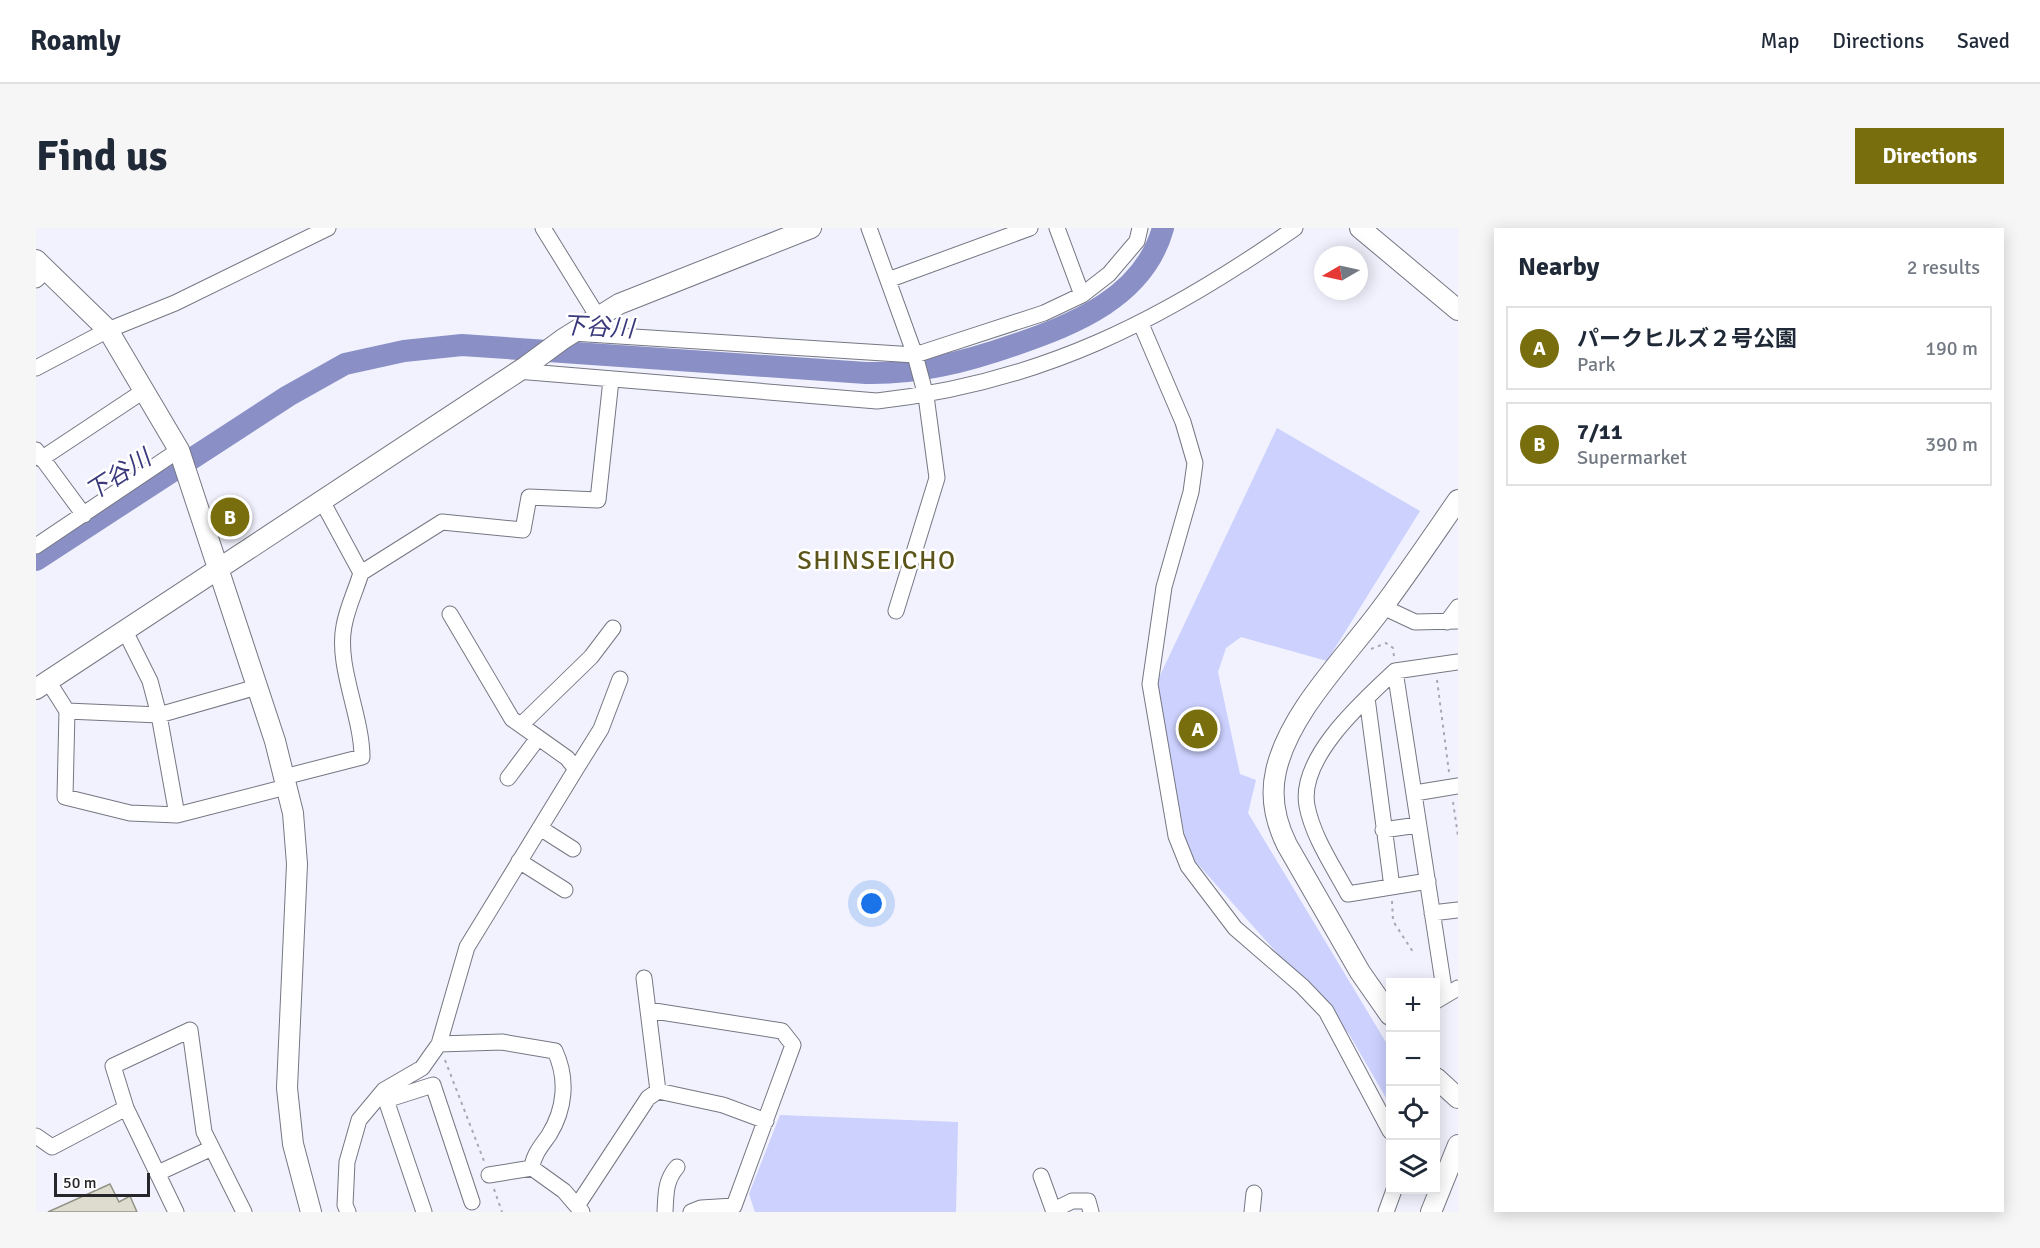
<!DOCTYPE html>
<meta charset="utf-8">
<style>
body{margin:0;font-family:Signika,"Noto Sans JP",sans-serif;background:#f6f6f7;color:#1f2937}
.controls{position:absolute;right:18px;bottom:18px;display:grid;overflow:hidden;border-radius:0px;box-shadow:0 3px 15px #0003}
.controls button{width:54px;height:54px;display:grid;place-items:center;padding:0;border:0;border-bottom:2px solid #e0e1e3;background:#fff;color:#1f2937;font:30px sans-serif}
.compass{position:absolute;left:1278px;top:18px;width:54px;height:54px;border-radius:50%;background:#fff;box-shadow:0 3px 15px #0003;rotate:261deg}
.scale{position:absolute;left:18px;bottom:15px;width:96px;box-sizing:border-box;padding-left:6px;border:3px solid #25252a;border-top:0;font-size:16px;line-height:21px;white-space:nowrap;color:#25252a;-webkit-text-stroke:4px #fff;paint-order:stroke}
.you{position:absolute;left:836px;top:676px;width:21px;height:21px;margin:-15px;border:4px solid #fff;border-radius:50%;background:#1a73e8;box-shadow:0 0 0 9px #1a73e833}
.badge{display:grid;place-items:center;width:39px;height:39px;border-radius:50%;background:#786e0d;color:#fff;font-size:20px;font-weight:700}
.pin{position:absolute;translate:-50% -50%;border:3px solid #fff;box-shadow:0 2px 6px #0006}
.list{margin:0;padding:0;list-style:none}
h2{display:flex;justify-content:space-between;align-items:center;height:78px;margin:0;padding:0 24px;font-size:26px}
h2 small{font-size:20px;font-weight:400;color:#747a83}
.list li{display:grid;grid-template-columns:39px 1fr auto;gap:18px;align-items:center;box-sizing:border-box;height:84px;margin:0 12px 12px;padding:0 12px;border:2px solid #e0e1e3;border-radius:0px}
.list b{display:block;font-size:22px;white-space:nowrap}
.list p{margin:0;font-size:20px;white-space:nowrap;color:#747a83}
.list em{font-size:20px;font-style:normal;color:#747a83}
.icon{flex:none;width:33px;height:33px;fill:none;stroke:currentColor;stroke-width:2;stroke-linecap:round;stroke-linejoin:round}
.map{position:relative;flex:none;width:1422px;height:984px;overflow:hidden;border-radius:0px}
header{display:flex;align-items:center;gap:36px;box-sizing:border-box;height:84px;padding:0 30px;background:#fff;border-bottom:2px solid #e0e1e3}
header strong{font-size:28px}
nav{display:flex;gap:33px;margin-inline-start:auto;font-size:21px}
.intro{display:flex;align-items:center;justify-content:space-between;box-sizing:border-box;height:144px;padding:0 36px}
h1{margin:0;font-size:42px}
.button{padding:15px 27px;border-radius:0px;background:#786e0d;color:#fff;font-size:21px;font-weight:700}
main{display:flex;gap:36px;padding:0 36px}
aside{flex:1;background:#fff;border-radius:0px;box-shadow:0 3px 15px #0003}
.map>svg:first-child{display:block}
</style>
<header>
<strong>Roamly</strong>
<nav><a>Map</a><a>Directions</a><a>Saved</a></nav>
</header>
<div class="intro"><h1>Find us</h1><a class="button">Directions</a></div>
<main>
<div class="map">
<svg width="1422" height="984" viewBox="0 0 1422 984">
<rect width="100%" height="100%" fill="#f1f2fd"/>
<path fill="#ccd1fe" d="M 1241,200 L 1384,283 L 1291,433 L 1205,409 L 1190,420 L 1182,444 L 1204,546 L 1220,552 L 1212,585 L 1354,821 L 1354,877 L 1313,806 L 1152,625 L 1120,456 Z
M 744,887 L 922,894 L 920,984 L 719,984 L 713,966 Z"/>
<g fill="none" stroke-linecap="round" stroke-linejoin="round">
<path stroke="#8a8fc5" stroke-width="22" d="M 0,332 L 252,168 L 309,136 L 368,123 L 426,117 L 830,145 C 882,146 929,134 978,117 C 1039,96 1108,69 1127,0"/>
</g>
<path fill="#dddccf" stroke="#929285" stroke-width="1.5" d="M 74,956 L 83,974 L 94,968 L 101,984 L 12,984 Z"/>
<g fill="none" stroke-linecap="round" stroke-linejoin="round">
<defs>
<path id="minor" d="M 507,0 L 562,89
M 833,0 L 879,127 L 890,168 L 901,250 L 860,383
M 1021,0 L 1046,67
M 0,52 L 11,42
M 852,52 L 994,0
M 1105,96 L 1147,194 L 1159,235 L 1155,264 L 1128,359 L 1114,456 L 1140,608 L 1152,638 L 1199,700 L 1266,758 L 1290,783 L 1354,903
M 536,105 L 879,127 L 1008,85 L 1046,67 L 1073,46 L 1101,13 L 1104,0
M 0,140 L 72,102 L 139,75 L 292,0
M 481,143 L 841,173 C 1004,155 1126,93 1259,0
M 0,222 L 48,287
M 5,231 L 109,162
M 0,318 L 143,222
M 325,345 L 406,294 L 487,302 L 493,269 L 562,272 L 575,152
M 1347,379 L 1379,394 L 1422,393
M 1411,394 L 1422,379
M 89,403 L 114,453 L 123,487 L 141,587
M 1359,443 C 1327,473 1262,530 1271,578 C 1277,609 1297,638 1312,666 L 1392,653
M 12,453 L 31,483 L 29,569 L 94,585 L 141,587 L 250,559
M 1331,470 L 1356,659
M 31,483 L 123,487 L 221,459
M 485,497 L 555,429 L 577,400
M 540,541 L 565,501 L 584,451
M 248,549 L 326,529 C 326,488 300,438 308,398 C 311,380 320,362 325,345 L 286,273
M 472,550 L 502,510
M 1379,565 L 1422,558
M 504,600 L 537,621
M 1347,602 L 1382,597
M 483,633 L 529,662
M 1396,685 L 1422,682
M 608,750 L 622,863
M 1409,767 L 1359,443 L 1422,434
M 1400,773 L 1422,760
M 612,782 L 746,803 L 757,817 L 698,978 L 665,980 L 655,984
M 403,816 L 466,814 L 519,823 C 532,851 529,881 513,907 C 506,917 497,927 496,940
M 344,867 L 350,872 L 388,984
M 350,872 L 397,857 L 436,974
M 90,880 L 77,838 L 154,802 L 168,904 L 208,984
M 0,908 L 16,919 L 90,880 L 140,984
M 122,945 L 176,920
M 453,947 L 496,940 L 528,963 L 546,984
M 1005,948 L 1018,984
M 541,978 L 612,870 L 622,863 L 687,877 L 730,893
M 1018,982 L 1036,973 L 1052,973 L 1055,984
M 312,984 L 309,977 L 311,934 L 323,892 L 348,862 L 386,840 L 403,816 L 431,719 L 540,541 L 531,530 L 476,491 L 414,386
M 629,984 C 630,966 629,953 641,939
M 1216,984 L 1218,965
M 1350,984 L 1358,962"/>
<path id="tertiary" d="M 1324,0 L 1422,82
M 0,32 L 72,102 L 143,222 L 239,513 L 257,585 L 261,636 L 251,860 L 257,916 L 275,984
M 0,461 L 489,139 L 527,111 L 583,76 L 775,0
M 1354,787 L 1324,744 L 1251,617 C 1239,593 1234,569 1240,543 C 1253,484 1311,428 1346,380 C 1372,345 1397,308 1422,272
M 1400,850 L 1422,870
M 1395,984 L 1422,917"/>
</defs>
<use href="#minor" stroke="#757782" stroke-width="17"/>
<use href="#tertiary" stroke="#757782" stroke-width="22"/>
<path stroke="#a8a8b1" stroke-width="2" stroke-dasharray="3 4.5" stroke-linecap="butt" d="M 1335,421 L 1350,415 L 1357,420 L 1358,429
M 1401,452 L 1413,544
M 1417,574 L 1422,608
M 1356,673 L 1357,693 L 1377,724
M 409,832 L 448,933
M 458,961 L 466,984"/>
<use href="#minor" stroke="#fff" stroke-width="15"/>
<use href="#tertiary" stroke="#fff" stroke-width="20"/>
</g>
<g text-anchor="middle" stroke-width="5" stroke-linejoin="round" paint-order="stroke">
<g font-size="24" font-style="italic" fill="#39397c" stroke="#fff">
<text transform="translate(562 99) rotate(3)" y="8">下谷川</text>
<text transform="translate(82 247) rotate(-33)" y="8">下谷川</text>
</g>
<g font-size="26" letter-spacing="1.5" fill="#5c5519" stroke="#fff">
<text x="841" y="341">SHINSEICHO</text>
</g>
</g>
</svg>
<div class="controls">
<button>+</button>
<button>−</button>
<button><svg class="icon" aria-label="locate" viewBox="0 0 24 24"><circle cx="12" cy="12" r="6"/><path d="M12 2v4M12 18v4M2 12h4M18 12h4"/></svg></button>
<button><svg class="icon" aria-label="layers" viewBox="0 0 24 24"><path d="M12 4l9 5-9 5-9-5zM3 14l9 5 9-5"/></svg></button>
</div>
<svg class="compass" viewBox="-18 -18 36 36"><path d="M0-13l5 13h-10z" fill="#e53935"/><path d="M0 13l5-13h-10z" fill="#747a83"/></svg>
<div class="scale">50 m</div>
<div class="you"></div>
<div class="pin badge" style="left:1162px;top:501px">A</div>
<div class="pin badge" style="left:194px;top:289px">B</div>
</div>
<aside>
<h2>Nearby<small>2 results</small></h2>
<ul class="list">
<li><span class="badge">A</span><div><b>パークヒルズ２号公園</b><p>Park</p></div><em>190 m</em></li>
<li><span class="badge">B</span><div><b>7/11</b><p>Supermarket</p></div><em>390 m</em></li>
</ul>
</aside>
</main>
